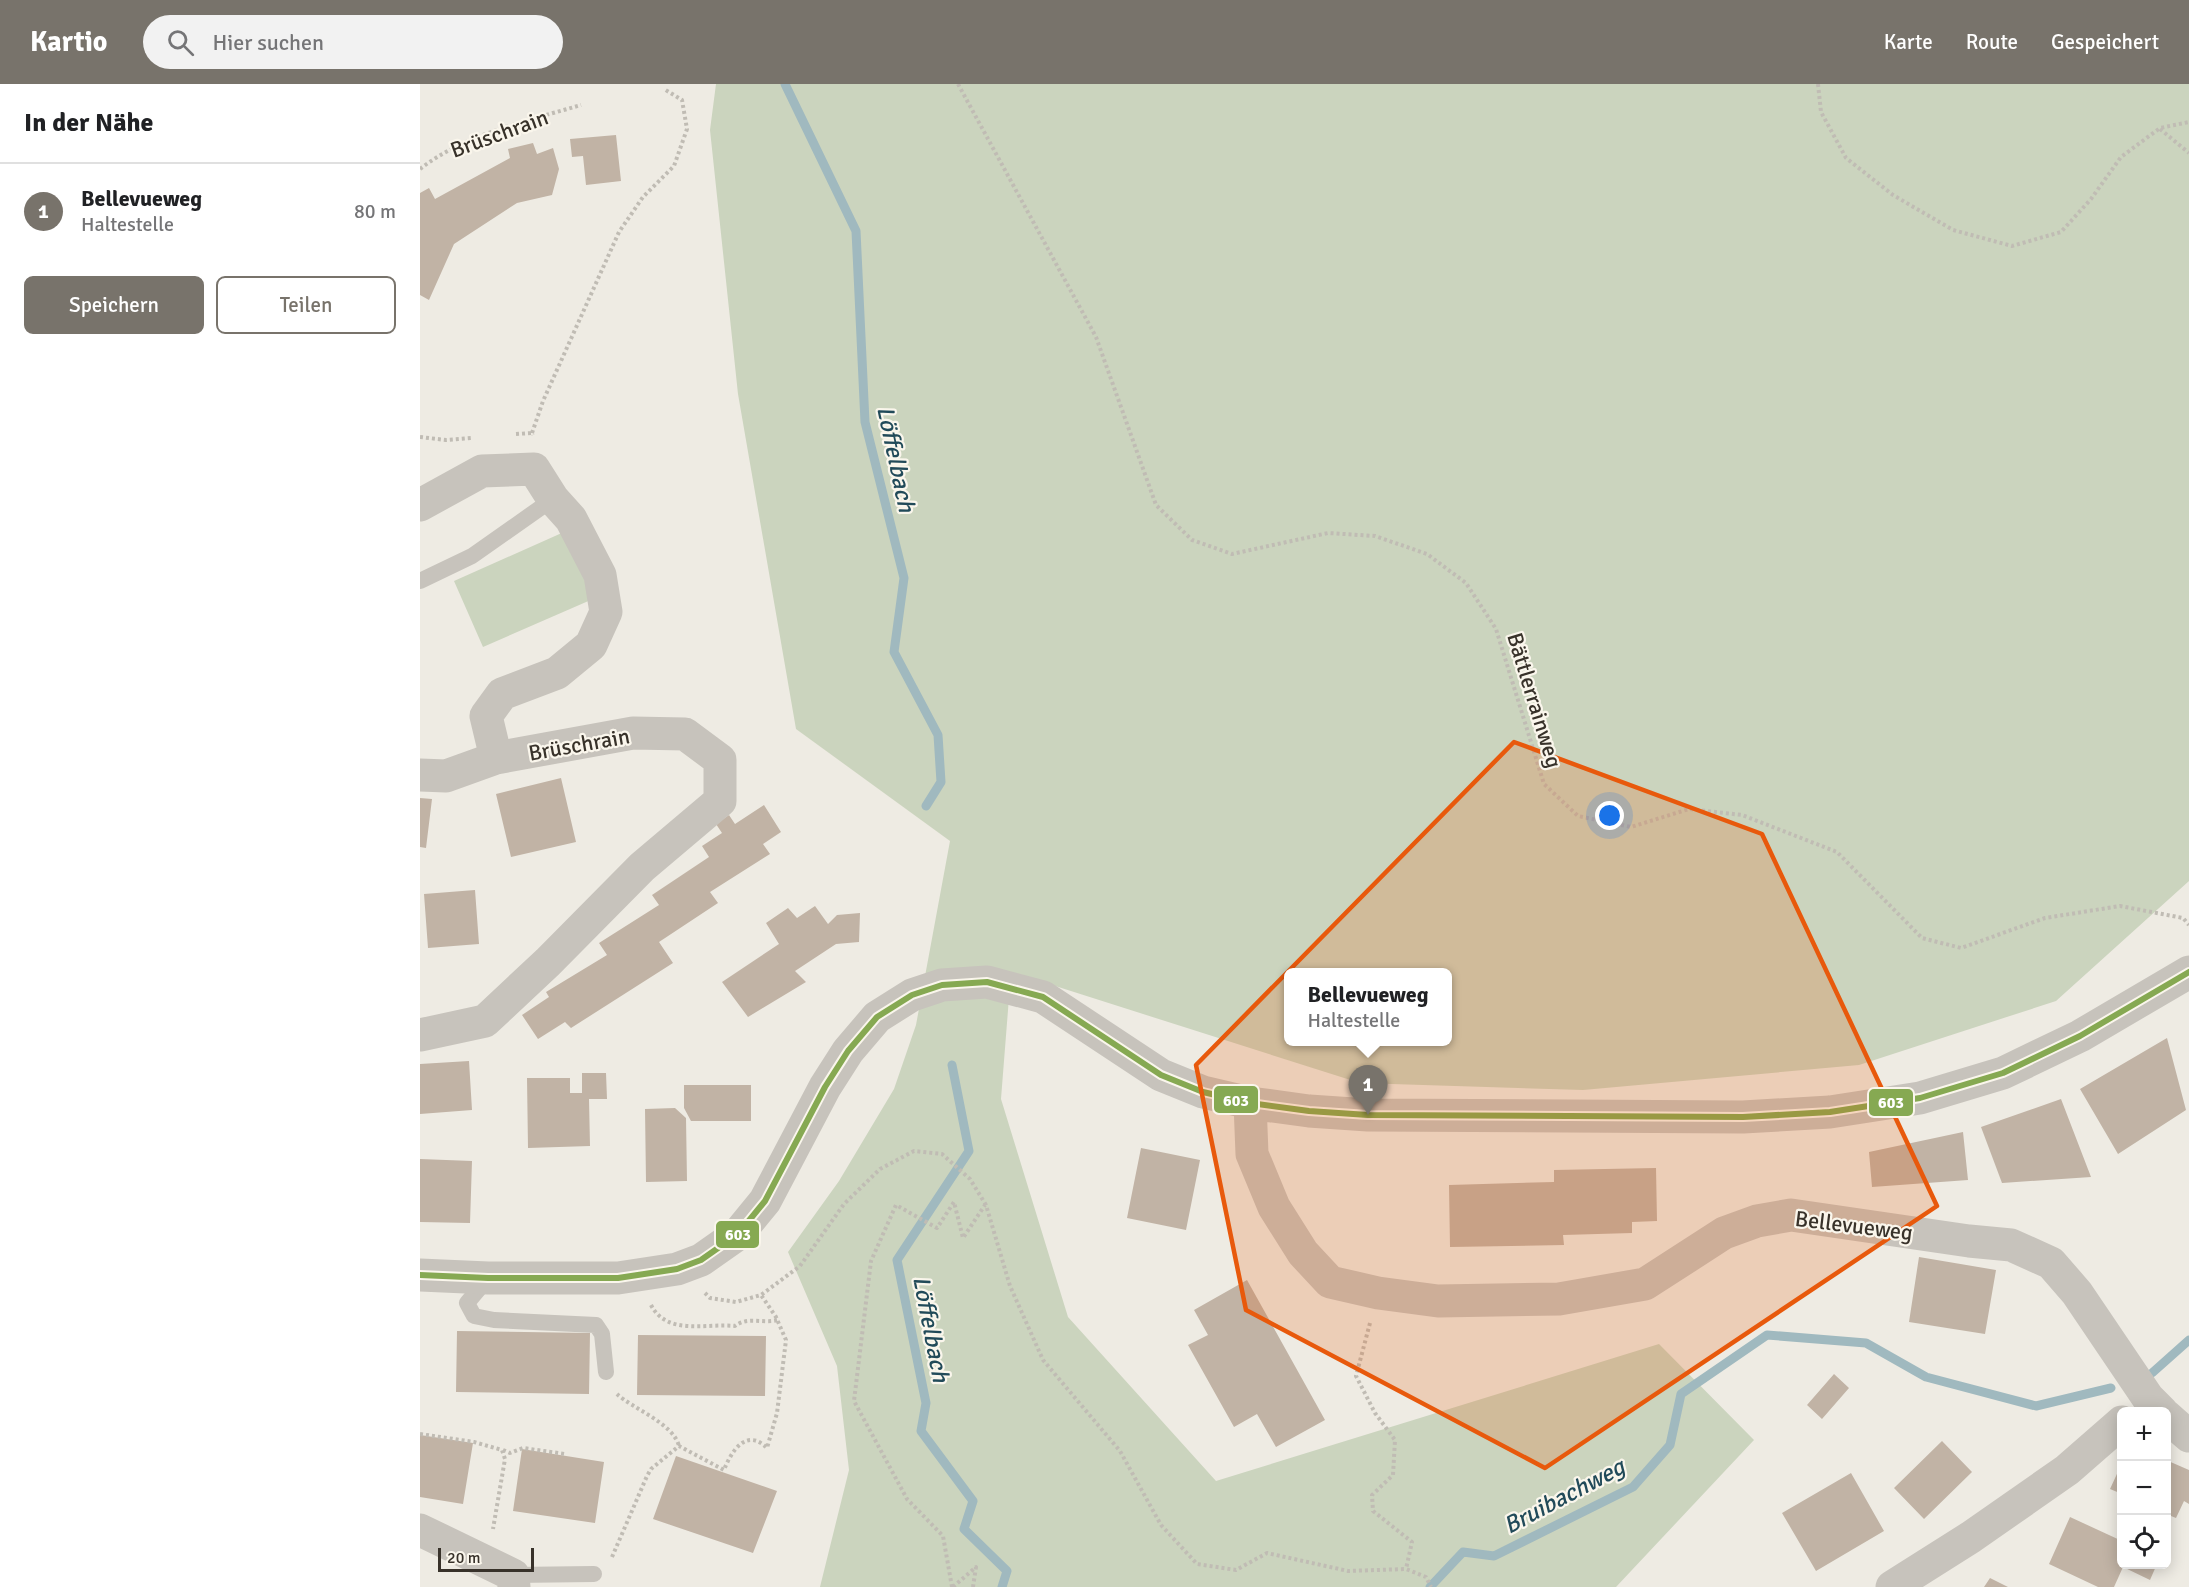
<!DOCTYPE html>
<html lang="de">
<meta charset="utf-8">
<style>
body{margin:0;font-family:Signika,sans-serif;background:#f2f2f2;color:#202124}
.controls{position:absolute;right:18px;bottom:18px;display:grid;overflow:hidden;border-radius:9px;box-shadow:0 3px 15px #0003}
.controls button{width:54px;height:54px;display:grid;place-items:center;padding:0;border:0;border-bottom:2px solid #e0e0e0;background:#fff;color:#202124;font:30px sans-serif}
.scale{position:absolute;left:18px;bottom:15px;width:96px;box-sizing:border-box;padding-left:6px;border:3px solid #38322a;border-top:0;font-size:16px;line-height:21px;white-space:nowrap;color:#38322a;-webkit-text-stroke:4px #faf6ec;paint-order:stroke}
.you{position:absolute;left:1190px;top:732px;width:21px;height:21px;margin:-15px;border:4px solid #fff;border-radius:50%;background:#1a73e8;box-shadow:0 0 0 9px #1a73e833}
.badge{display:grid;place-items:center;width:39px;height:39px;border-radius:50%;background:#78736b;color:#fff;font-size:20px;font-weight:700}
.pin{position:absolute;translate:-50% -50px;filter:drop-shadow(0 2px 3px #0008)}
.pin::after{content:'';position:absolute;top:32px;width:21px;height:18px;background:inherit;clip-path:polygon(0 0,100% 0,50% 100%)}
.popup{position:absolute;left:864px;top:884px;width:168px;height:78px;box-sizing:border-box;display:grid;place-content:center;border-radius:9px;background:#fff;filter:drop-shadow(0 2px 4px #0005);font-size:20px;white-space:nowrap;color:#757577}
.popup b{font-size:22px;color:#202124}
.popup::after{content:'';position:absolute;left:50%;top:100%;margin-left:-12px;border:12px solid transparent;border-top-color:#fff}
.list{margin:0;padding:0;list-style:none}
h2{display:flex;justify-content:space-between;align-items:center;height:78px;margin:0;padding:0 24px;font-size:26px}
h2 small{font-size:20px;font-weight:400;color:#757577}
.list li{display:grid;grid-template-columns:39px 1fr auto;gap:18px;align-items:center;box-sizing:border-box;height:96px;padding:0 24px;border-top:2px solid #e0e0e0}
.list b{display:block;font-size:22px;white-space:nowrap}
.list p{margin:0;font-size:20px;white-space:nowrap;color:#757577}
.list em{font-size:20px;font-style:normal;color:#757577}
.actions{display:flex;gap:12px;padding:18px 24px}
.actions a{flex:1;padding:14px 0;border:2px solid #78736b;border-radius:9px;text-align:center;font-size:21px;color:#78736b}
.actions .main{background:#78736b;color:#fff}
.icon{flex:none;width:33px;height:33px;fill:none;stroke:currentColor;stroke-width:2;stroke-linecap:round;stroke-linejoin:round}
.map{position:relative;flex:none;width:1769px;height:1503px;overflow:hidden}
header{display:flex;align-items:center;gap:36px;box-sizing:border-box;height:84px;padding:0 30px;background:#78736b;color:#fff}
header strong{font-size:28px}
nav{display:flex;gap:33px;margin-inline-start:auto;font-size:21px}
.search{width:420px;height:54px;background:#f2f2f2;display:flex;align-items:center;gap:15px;box-sizing:border-box;padding:0 21px;border-radius:33px;color:#757577;font-size:22px}
main{display:flex}
aside{flex:1;background:#fff}
.map>svg:first-child{display:block}
</style>
<header>
<strong>Kartio</strong>
<div class="search"><svg class="icon" aria-label="search" viewBox="0 0 24 24"><circle cx="10" cy="10" r="6"/><path d="M15 15l6 6"/></svg>Hier suchen</div>
<nav><a>Karte</a><a>Route</a><a>Gespeichert</a></nav>
</header>
<main>
<aside>
<h2>In der Nähe<small></small></h2>
<ul class="list">
<li><span class="badge">1</span><div><b>Bellevueweg</b><p>Haltestelle</p></div><em>80 m</em></li>
</ul>
<div class="actions"><a class="main">Speichern</a><a>Teilen</a></div>
</aside>
<div class="map">
<svg width="1769" height="1503" viewBox="0 0 1769 1503">
<rect width="100%" height="100%" fill="#eeebe3"/>
<path fill="#cbd4be" fill-rule="evenodd" d="M 296,0 L 1769,0 L 1769,797 L 1636,917 L 1439,981 L 1163,1006 L 940,999 L 591,888 L 581,1015 L 648,1233 L 796,1397 L 1239,1260 L 1334,1356 L 1196,1503 L 400,1503 L 429,1386 L 417,1282 L 368,1168 L 419,1097 L 474,1005 L 496,941 L 530,757 L 376,645 L 318,310 L 290,46 ZM 868,888 L 1028,888 L 1028,958 L 868,958 Z
M 144,448 L 173,515 L 63,563 L 34,497 Z"/>
<g fill="none" stroke-linecap="round" stroke-linejoin="round">
<path stroke="#a0b9bf" stroke-width="9" d="M 365,0 L 436,147 L 445,338 L 484,494 L 474,568 L 518,651 L 521,698 L 506,722
M 532,981 L 549,1067 L 477,1176 L 506,1319 L 501,1347 L 553,1417 L 544,1445 L 587,1487 L 582,1503
M 1732,1289 L 1769,1256
M 1010,1503 L 1043,1468 L 1074,1472 L 1213,1403 L 1250,1361 L 1261,1310 L 1347,1251 L 1446,1259 L 1506,1293 L 1616,1322 L 1691,1304"/>
</g>
<path fill="#c1b3a5" d="M 196,51 L 201,97 L 166,101 L 163,72 L 152,73 L 150,55 Z
M 113,59 L 117,70 L 133,64 L 139,85 L 132,111 L 97,119 L 34,160 L 9,216 L 0,211 L 0,109 L 9,104 L 15,115 L 90,74 L 88,65 Z
M 141,694 L 156,758 L 91,773 L 76,710 Z
M 0,714 L 12,715 L 6,764 L 0,763 Z
M 344,721 L 361,748 L 343,760 L 350,770 L 290,808 L 298,819 L 239,858 L 253,879 L 151,944 L 145,938 L 118,955 L 102,931 L 129,913 L 126,908 L 187,871 L 179,859 L 239,821 L 232,811 L 289,773 L 282,762 L 302,749 L 296,740 L 309,731 L 315,740 Z
M 55,806 L 59,860 L 8,864 L 4,810 Z
M 395,822 L 408,840 L 417,831 L 440,829 L 439,858 L 416,860 L 375,887 L 386,898 L 328,933 L 302,898 L 359,860 L 346,839 L 368,824 L 377,834 Z
M 1747,954 L 1766,1026 L 1698,1070 L 1660,1005 Z
M 49,977 L 52,1026 L 0,1030 L 0,980 Z
M 162,989 L 186,989 L 187,1015 L 169,1015 L 170,1062 L 108,1064 L 107,994 L 150,994 L 150,1009 L 162,1009 Z
M 264,1001 L 331,1001 L 331,1037 L 271,1037 L 264,1024 Z
M 1641,1015 L 1671,1093 L 1582,1099 L 1561,1043 Z
M 255,1024 L 266,1034 L 267,1097 L 226,1098 L 225,1025 Z
M 1543,1048 L 1548,1096 L 1452,1103 L 1449,1068 Z
M 721,1064 L 780,1076 L 766,1146 L 707,1134 Z
M 0,1075 L 52,1077 L 50,1139 L 0,1138 Z
M 1236,1084 L 1237,1137 L 1212,1138 L 1212,1149 L 1143,1151 L 1144,1161 L 1030,1163 L 1029,1101 L 1134,1098 L 1134,1086 Z
M 1499,1173 L 1576,1186 L 1565,1250 L 1489,1238 Z
M 827,1196 L 905,1336 L 856,1363 L 837,1330 L 814,1343 L 768,1261 L 788,1251 L 774,1226 Z
M 37,1247 L 170,1249 L 169,1310 L 36,1308 Z
M 218,1251 L 346,1252 L 345,1312 L 217,1311 Z
M 1414,1290 L 1429,1304 L 1402,1335 L 1387,1321 Z
M 0,1351 L 53,1359 L 43,1420 L 0,1413 Z
M 1522,1357 L 1552,1388 L 1504,1435 L 1474,1404 Z
M 102,1365 L 184,1378 L 175,1439 L 93,1427 Z
M 256,1372 L 357,1407 L 333,1469 L 233,1435 Z
M 1746,1376 L 1769,1386 L 1769,1420 L 1764,1417 L 1756,1434 L 1746,1430 Z
M 1702,1379 L 1702,1410 L 1690,1405 Z
M 1431,1389 L 1464,1447 L 1396,1487 L 1362,1429 Z
M 1650,1433 L 1702,1457 L 1702,1480 L 1737,1480 L 1730,1496 L 1703,1483 L 1694,1503 L 1678,1503 L 1629,1480 Z
M 1570,1494 L 1588,1503 L 1564,1503 Z"/>
<g fill="none" stroke-linecap="round" stroke-linejoin="round">
<path stroke="#c0bcb4" stroke-width="4" stroke-dasharray="3 3" stroke-linecap="butt" d="M 538,0 L 676,253 L 736,421 L 772,456 L 812,470 L 908,449 L 955,452 L 1007,470 L 1046,499 L 1076,545 L 1124,700 L 1158,732 L 1211,743 L 1269,725 L 1322,731 L 1417,768 L 1502,854 L 1541,864 L 1625,834 L 1700,822 L 1763,834 L 1769,841
M 1398,0 L 1401,28 L 1426,74 L 1473,111 L 1533,146 L 1592,162 L 1641,148 L 1671,115 L 1701,73 L 1740,44 L 1769,38
M 1740,45 L 1769,69
M 0,85 C 45,50 107,37 161,21
M 112,349 L 123,317 L 199,148 L 223,113 L 254,82 L 267,45 L 262,16 L 244,5
M 96,350 L 112,349 L 113,351
M 0,353 L 26,356 L 52,354
M 285,1209 L 290,1214 L 316,1218 L 341,1211 L 380,1182 L 424,1120 L 460,1085 L 494,1067 L 522,1070 L 550,1095 L 566,1121 L 590,1202 L 623,1276 L 700,1367 L 741,1441 L 777,1480 L 816,1486 L 847,1469 L 928,1487 L 986,1485 L 1006,1493 L 1011,1503
M 231,1221 C 247,1252 286,1239 315,1242 C 328,1232 343,1240 358,1236
M 950,1239 L 936,1292 L 955,1329 L 975,1356 L 973,1391 L 952,1411 L 953,1427 L 992,1458 L 986,1485
M 197,1310 C 213,1325 253,1339 259,1362
M 0,1350 L 54,1358 L 82,1366 L 85,1375 L 73,1445
M 83,1366 L 90,1369 L 103,1364 L 145,1370
M 192,1473 L 227,1392 L 231,1385 L 259,1362 L 304,1386 C 311,1368 326,1343 347,1364 L 357,1329 L 366,1256 L 356,1233 L 341,1211
M 532,1503 L 523,1452 L 487,1415 L 434,1317 L 451,1177 L 476,1121 L 517,1144 L 534,1118 L 543,1154 L 565,1121
M 533,1503 L 556,1483 L 553,1503"/>
<path stroke="#c7c3bc" stroke-width="16" d="M 0,497 L 52,472 L 133,415
M 68,1194 L 47,1219 L 54,1232 L 74,1236 L 176,1241 L 182,1250 L 186,1288
M 93,1491 L 174,1490"/>
<path stroke="#c7c3bc" stroke-width="33" d="M 0,421 L 62,387 L 114,385 L 133,415 L 151,435 L 180,491 L 186,528 L 171,561 L 137,589 L 82,610 L 66,632 L 76,674 L 213,649 L 265,650 L 300,676 L 300,717 L 222,783 L 128,878 L 65,937 L 0,951
M 0,691 L 26,692 L 76,674
M 830,1019 L 832,1070 L 854,1123 L 883,1169 L 910,1198 L 958,1209 L 1018,1217 L 1139,1215 L 1225,1200 L 1304,1149 L 1337,1137 L 1371,1131 L 1549,1157 L 1591,1161 L 1631,1179 L 1657,1209 L 1728,1314 L 1742,1328
M 0,1191 L 68,1194 L 198,1194 L 257,1185 L 281,1176 L 318,1150 L 345,1117 L 405,1003 L 428,967 L 457,933 L 492,911 L 522,901 L 567,898 L 623,913 L 741,991 L 783,1008 L 830,1019 L 889,1027 L 948,1031 L 1323,1033 L 1410,1028 L 1500,1014 L 1583,989 L 1660,952 L 1769,888
M 1746,1332 L 1769,1352
M 0,1446 L 93,1491 L 94,1503
M 1472,1503 L 1551,1453 L 1647,1386 L 1702,1338"/>
<defs>
<path id="bus-1" d="M 0,1191 L 68,1194 L 198,1194 L 257,1185 L 281,1176 L 318,1150 L 345,1117 L 405,1003 L 428,967 L 457,933 L 492,911 L 522,901 L 567,898 L 623,913 L 741,991 L 783,1008 L 830,1019 L 889,1027 L 948,1031 L 1323,1033 L 1410,1028 L 1500,1014 L 1583,989 L 1660,952 L 1769,888"/>
</defs>
<use href="#bus-1" stroke="#faf6ec" stroke-width="10"/>
<use href="#bus-1" stroke="#86a952" stroke-width="6"/>
</g>
<path fill="#e8590c" fill-opacity="0.2" stroke="#e8590c" stroke-width="4.5" stroke-linejoin="round" d="M 1094,658 L 1342,750 L 1517,1122 L 1125,1384 L 826,1226 L 776,981 Z"/>
<g text-anchor="middle" stroke-width="4.5" stroke-linejoin="round" paint-order="stroke">
<g font-size="22" fill="#38322a" stroke="#faf6ec">
<text transform="translate(79 49) rotate(-20)" y="8">Brüschrain</text>
<text transform="translate(1115 616) rotate(73)" y="8">Bättlerrainweg</text>
<text transform="translate(159 660) rotate(-10)" y="8">Brüschrain</text>
<text transform="translate(1434 1141) rotate(7)" y="8">Bellevueweg</text>
</g>
<g font-size="24" font-style="italic" fill="#214a59" stroke="#faf6ec">
<text transform="translate(476 375) rotate(78)" y="8">Löffelbach</text>
<text transform="translate(511 1245) rotate(79)" y="8">Löffelbach</text>
<text transform="translate(1144 1412) rotate(-28)" y="8">Bruibachweg</text>
</g>
</g>
<g stroke="#faf6ec" stroke-width="2">
<rect x="793" y="1001" width="46" height="29" rx="6" fill="#86a952"/>
<rect x="1448" y="1004" width="46" height="29" rx="6" fill="#86a952"/>
<rect x="295" y="1136" width="45" height="29" rx="6" fill="#86a952"/>
</g>
<g font-size="16" text-anchor="middle" font-weight="bold" fill="#fff">
<text x="816" y="1022">603</text>
<text x="1471" y="1024">603</text>
<text x="318" y="1156">603</text>
</g>
</svg>
<div class="controls">
<button>+</button>
<button>−</button>
<button><svg class="icon" aria-label="locate" viewBox="0 0 24 24"><circle cx="12" cy="12" r="6"/><path d="M12 2v4M12 18v4M2 12h4M18 12h4"/></svg></button>
</div>
<div class="scale">20 m</div>
<div class="you"></div>
<div class="pin badge" style="left:948px;top:1031px">1</div>
<div class="popup"><b>Bellevueweg</b>Haltestelle</div>
</div>
</main>
